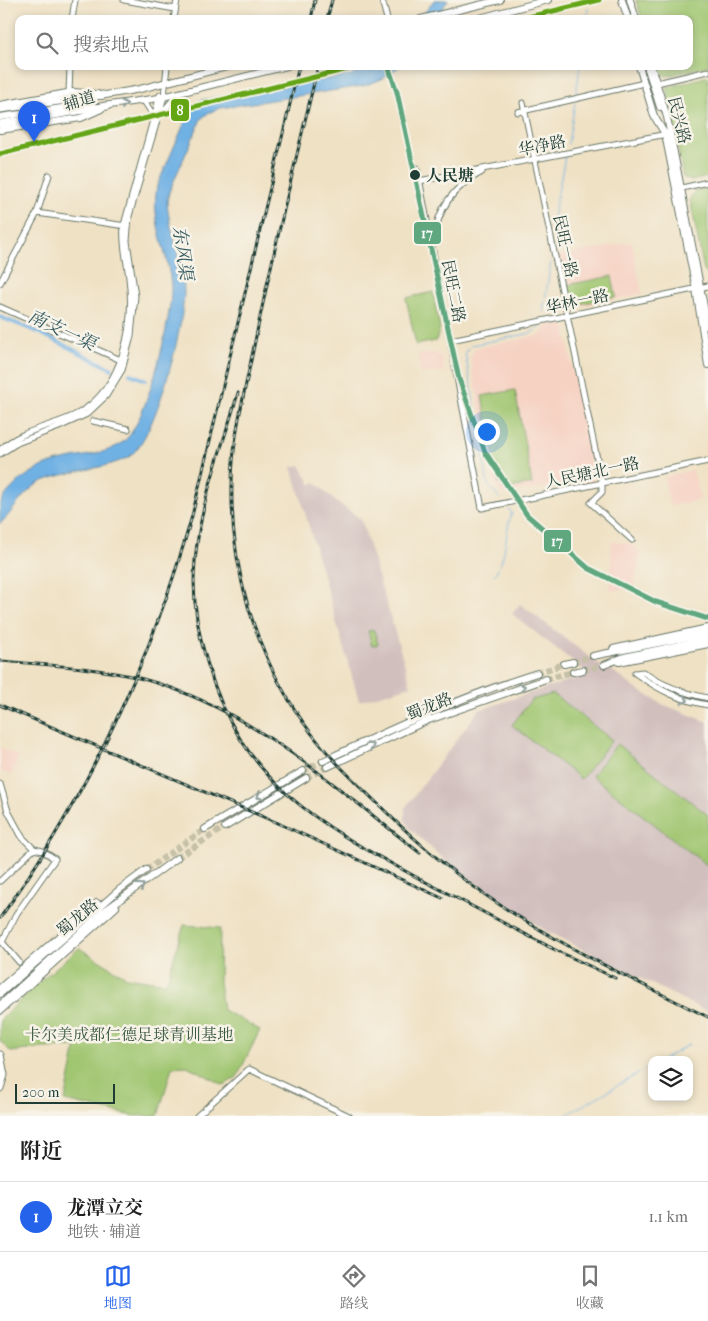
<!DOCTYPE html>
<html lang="zh">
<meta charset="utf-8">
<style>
body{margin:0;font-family:"IM FELL French Canon","Noto Serif SC",serif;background:#f2f2f2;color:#222}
.controls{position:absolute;right:15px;bottom:15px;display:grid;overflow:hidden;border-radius:10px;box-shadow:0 2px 8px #0003}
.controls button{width:45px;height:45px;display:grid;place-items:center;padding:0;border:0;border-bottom:1px solid #e0e0e0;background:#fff;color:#222;font:25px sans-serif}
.scale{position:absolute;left:15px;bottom:12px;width:100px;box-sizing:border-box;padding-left:5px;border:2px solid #1f3d34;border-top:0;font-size:14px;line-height:18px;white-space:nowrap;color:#1f3d34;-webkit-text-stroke:4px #f7f3e8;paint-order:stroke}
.you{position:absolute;left:486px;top:431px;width:18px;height:18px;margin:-12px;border:4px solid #fff;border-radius:50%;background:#1a73e8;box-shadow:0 0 0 8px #1a73e833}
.badge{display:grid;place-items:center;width:32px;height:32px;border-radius:50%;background:#2563eb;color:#fff;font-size:16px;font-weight:700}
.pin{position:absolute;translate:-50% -41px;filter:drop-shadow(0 1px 2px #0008)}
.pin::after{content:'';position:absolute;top:26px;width:18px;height:15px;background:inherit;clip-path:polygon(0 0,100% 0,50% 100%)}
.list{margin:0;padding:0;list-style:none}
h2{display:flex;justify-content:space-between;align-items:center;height:65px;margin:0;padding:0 20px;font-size:21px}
h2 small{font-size:16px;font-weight:400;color:#767676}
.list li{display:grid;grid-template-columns:32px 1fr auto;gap:15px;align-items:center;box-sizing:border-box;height:70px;padding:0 20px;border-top:1px solid #e0e0e0}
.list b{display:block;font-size:19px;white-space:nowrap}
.list p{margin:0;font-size:16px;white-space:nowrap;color:#767676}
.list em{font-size:16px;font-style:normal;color:#767676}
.icon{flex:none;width:28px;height:28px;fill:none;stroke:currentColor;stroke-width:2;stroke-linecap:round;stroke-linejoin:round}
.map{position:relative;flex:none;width:708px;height:1116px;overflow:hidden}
.search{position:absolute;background:#fff;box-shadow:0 2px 8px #0003;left:15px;right:15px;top:15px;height:55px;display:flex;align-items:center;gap:12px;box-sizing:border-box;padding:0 18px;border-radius:10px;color:#767676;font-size:19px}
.sheet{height:135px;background:#fff}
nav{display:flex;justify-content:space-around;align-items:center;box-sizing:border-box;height:70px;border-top:1px solid #e0e0e0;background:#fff;font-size:14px;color:#767676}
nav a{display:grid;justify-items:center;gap:2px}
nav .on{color:#2563eb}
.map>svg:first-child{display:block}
</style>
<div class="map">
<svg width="708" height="1116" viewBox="0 0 708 1116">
<rect width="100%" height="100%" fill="#f7f3e8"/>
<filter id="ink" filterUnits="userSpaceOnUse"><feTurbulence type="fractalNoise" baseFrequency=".02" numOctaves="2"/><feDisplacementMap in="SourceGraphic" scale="10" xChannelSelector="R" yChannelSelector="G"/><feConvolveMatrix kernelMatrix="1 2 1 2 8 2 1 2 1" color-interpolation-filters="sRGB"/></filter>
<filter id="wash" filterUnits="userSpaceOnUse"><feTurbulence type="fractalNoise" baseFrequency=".0096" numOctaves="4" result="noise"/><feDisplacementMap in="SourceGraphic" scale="20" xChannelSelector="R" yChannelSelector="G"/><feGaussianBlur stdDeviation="1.12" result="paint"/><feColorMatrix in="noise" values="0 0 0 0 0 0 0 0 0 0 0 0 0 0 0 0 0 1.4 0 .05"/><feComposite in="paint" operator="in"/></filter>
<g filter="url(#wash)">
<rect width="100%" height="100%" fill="#efe1c4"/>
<path fill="#f6d2c3" d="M 632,242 L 642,294 L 573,308 L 567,304 L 558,256 Z
M 560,322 L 565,327 L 594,482 L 501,493 L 494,484 L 470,357 L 476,348 L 540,335 L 546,326 Z
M 435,353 L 442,357 L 444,371 L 421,374 L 418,355 Z
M 693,470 L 700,500 L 670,506 L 664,477 Z
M 612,541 L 631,544 L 640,553 L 633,589 L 610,591 Z
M 0,748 L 19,756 L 11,775 L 0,771 Z"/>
<path fill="#d1bfbd" d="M 300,465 L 311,485 L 315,482 L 335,501 L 361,519 L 411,686 L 359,701 L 292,467 Z
M 520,604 L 605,669 L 609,668 L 635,688 L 662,704 L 708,722 L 708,1012 L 546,931 L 450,865 L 408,827 L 409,825 L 405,820 L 405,808 L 479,710 L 589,674 L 512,614 Z"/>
<path fill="#a0c671" stroke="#608252" d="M 636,0 L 708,0 L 708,66 L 667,76 L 656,71 L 655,66 L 689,66 L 689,19 L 642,19 Z
M 708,76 L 708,177 L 691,181 L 683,177 L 667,88 Z
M 708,188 L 708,274 L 704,271 L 690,199 L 695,190 Z
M 612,276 L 616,297 L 574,305 L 570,302 L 567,285 Z
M 433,292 L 440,328 L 436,341 L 416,345 L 406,298 Z
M 515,390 L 532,484 L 505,489 L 498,482 L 482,396 Z
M 374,630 L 378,644 L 372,646 L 368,631 Z
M 553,694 L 612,740 L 581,779 L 512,725 L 531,700 Z
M 617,744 L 708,815 L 708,866 L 592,776 Z
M 184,925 L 220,928 L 219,982 L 223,1010 L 260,1030 L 237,1077 L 224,1085 L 187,1066 L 172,1067 L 158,1116 L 134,1116 L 65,1101 L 76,1047 L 43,1048 L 11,1052 L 0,1041 L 0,1020 L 38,983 L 79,948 L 126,977 L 166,983 Z"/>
<path fill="#70b1e4" stroke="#48778c" d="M 434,0 L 448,0 L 436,19 L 420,19 Z
M 377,66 L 400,66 L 382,79 L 363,86 L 220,108 L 208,113 L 201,119 L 169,192 L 167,202 C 169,232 184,262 184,291 C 184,326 157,435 130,456 C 111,469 62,471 39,483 C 22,493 14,511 0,524 C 0,518 0,510 0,505 C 2,498 11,489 16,484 C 27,474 41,466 55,462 C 79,455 113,456 129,436 C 149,411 172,319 171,287 C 169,253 150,222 157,186 L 191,108 L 201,100 L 340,77 Z"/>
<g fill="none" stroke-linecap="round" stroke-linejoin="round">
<path stroke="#70b1e4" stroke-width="1" d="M 587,19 L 588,8
M 576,94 L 580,66
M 568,144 L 575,103
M 553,218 L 565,157
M 543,313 L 551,261
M 499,498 L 488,485 L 465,352 L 472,345 L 531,333 L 540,327
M 494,575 C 508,558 504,532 512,513 L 509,509
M 663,1060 L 690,1044
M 564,1116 L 652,1066"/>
<path stroke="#70b1e4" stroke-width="4" d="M 0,317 L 40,333 L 112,369
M 130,374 L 146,380"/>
</g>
</g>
<g filter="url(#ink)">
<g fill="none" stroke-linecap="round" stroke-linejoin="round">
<path stroke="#c5c0a7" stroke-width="6" stroke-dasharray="6 3" stroke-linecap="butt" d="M 573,662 L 593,656
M 583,670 L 604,665
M 537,673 L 564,664
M 546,679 L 573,672
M 303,771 L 323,761
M 306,778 L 327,767
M 177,858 L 225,827
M 146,870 L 205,829"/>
<defs>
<path id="minor" d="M 124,0 L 175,9
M 382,0 L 387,19
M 72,19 L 75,0
M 174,19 L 177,0
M 657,83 L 708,71
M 69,93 L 70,66
M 144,101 L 154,116
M 523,103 L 602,483 L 602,492 L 591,503 L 632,540
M 518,112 L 644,83
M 160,115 L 179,93
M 417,168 L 482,508 L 708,461
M 419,181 L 667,134
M 682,188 L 708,182
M 37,213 L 126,226
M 434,241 C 437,209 454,186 482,172
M 0,283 L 37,213 L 49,175
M 0,307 L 123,361
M 451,340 L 708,286
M 93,421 L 128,429
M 0,450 C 21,429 54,427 79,413 C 123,387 135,326 129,278 C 127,260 122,244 124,225 L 160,95
M 0,454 L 17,443 L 59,427 L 87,414 L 106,396 L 122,370 L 131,336 L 135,296 L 127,241 L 129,216 L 164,97 L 167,66
M 635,673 C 659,690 679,700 708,705
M 635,673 L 643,672 C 663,686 683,693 708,698
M 0,784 L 8,811 L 22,837 L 34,849 L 43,851 L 55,859 L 17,913 L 2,942 L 19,962
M 0,881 L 34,849
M 197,1116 L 249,1069 L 349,1116"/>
<path id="major" d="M 622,0 L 628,19
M 630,0 L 636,19
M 421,19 L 500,0
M 476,19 L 548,0
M 639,66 L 654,116 L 665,134 L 696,289 L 708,365
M 647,66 L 660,107
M 651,66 L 667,117 L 708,327
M 100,96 L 140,89 L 230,66
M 0,105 L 73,92 L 97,94
M 103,106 L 159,98 L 287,66
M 0,117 L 76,106 L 93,106
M 0,130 L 81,118 L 101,109
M 613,649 L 708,628
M 593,656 L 708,633
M 619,662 L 708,644
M 564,664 L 573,662
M 604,665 L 624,657 L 708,639
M 573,672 L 583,670
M 323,761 C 393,728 463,696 537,673
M 327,767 L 426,721 L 546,679
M 225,827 L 306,778
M 205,829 L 303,771
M 0,988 L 97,903
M 0,994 L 119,890 L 146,870
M 0,1005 L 103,912 L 177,858
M 0,1011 L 116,907"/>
<path id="highway" d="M 0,109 L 103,95
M 0,124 L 107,106
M 0,1055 L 4,1075 L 0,1088"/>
</defs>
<use href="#minor" stroke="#687666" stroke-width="7"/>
<use href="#major" stroke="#687666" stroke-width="8"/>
<use href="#highway" stroke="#687666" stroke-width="9"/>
<use href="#minor" stroke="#fff" stroke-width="5"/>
<use href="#major" stroke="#fff" stroke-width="6"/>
<use href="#highway" stroke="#fff" stroke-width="7"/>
<defs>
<path id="rail" d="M 311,19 L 315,0
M 327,19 L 332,0
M 318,66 C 296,159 273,252 254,346 C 245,391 232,438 232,484 C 230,568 255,653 303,722 C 324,752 351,778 378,804 C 422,848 470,888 524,920 C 577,953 634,980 689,1008
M 238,393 C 222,448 200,503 195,561 C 192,594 197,630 207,662 C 240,780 317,824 418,878 C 463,901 507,925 552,948
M 0,661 C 48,665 96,667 143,679 C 251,708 334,786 420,853
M 0,705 L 280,824 L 442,898
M 0,918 C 87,797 152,659 192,516 L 299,66
M 547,946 L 615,978
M 683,1005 L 708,1017"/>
</defs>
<use href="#rail" stroke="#1f3d34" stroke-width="3"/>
<use href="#rail" stroke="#f7f3e8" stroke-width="1" stroke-dasharray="4" stroke-linecap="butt"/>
<defs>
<path id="metro-1" d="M 388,66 L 397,92 L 459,379 L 485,452 L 527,515 L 588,568 L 656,602 L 708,619"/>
<path id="metro-2" d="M 520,19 L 599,0
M 0,154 L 360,66"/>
</defs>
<use href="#metro-1" stroke="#f7f3e8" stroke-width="9"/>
<use href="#metro-2" stroke="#f7f3e8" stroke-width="9"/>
<use href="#metro-1" stroke="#5ea77f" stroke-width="5"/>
<use href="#metro-2" stroke="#63a512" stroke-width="5"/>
</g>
<defs><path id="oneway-chevron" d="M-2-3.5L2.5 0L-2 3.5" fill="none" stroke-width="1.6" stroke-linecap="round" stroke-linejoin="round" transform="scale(1.25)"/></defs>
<g stroke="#8f9e9a">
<use href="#oneway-chevron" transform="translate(124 104) rotate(-8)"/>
<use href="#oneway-chevron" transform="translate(522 687) rotate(-18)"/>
<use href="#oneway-chevron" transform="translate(685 700) rotate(15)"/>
<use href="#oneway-chevron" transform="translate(371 746) rotate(-26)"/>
<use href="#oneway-chevron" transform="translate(260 796) rotate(148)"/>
<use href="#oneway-chevron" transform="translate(141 886) rotate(-36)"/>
</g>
</g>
<circle fill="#1f3d34" stroke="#f7f3e8" stroke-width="2" cx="415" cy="175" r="6"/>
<g text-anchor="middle" stroke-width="5" stroke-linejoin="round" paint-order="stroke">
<g font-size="16" fill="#1f3d34" stroke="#f7f3e8">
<text transform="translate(79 100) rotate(-17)" y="6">辅道</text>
<text transform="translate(680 120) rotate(76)" y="6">民兴路</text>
<text transform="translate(542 145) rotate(-11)" y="6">华净路</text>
<text transform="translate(566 246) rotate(78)" y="6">民旺一路</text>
<text transform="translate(454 291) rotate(79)" y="6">民旺二路</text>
<text transform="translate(577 301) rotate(-12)" y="6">华林一路</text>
<text transform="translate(592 472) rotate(-12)" y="6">人民塘北一路</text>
<text transform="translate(429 706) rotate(-22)" y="6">蜀龙路</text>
<text transform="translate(77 917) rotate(-40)" y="6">蜀龙路</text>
</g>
<g font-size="16" font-weight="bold" fill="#1f3d34" stroke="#f7f3e8" text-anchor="start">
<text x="426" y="181">人民塘</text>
</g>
<g font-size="16" fill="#395840" stroke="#f7f3e8">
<text x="129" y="1040">卡尔美成都仁德足球青训基地</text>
</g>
<g font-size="18" font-style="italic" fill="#335a60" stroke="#f7f3e8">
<text transform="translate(183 253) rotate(82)" y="6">东风渠</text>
<text transform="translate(62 330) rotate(25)" y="6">南支一渠</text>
</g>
</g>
<g stroke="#f7f3e8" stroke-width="2">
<rect x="170" y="98" width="20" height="24" rx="5" fill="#63a512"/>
<rect x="413" y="221" width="29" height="24" rx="5" fill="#5ea77f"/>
<rect x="543" y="529" width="29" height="24" rx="5" fill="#5ea77f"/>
</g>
<g font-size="14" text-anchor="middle" font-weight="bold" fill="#fff">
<text x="180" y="115">8</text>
<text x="427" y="238">17</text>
<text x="557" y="546">17</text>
</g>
</svg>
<div class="controls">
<button><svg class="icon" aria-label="layers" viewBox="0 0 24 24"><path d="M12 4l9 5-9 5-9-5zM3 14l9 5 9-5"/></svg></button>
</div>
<div class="scale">200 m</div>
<div class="you"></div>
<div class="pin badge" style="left:34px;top:142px">1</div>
<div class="search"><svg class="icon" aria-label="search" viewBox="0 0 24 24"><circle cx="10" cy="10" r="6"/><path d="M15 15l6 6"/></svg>搜索地点</div>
</div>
<section class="sheet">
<h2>附近<small></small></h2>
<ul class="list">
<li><span class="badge">1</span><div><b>龙潭立交</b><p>地铁 · 辅道</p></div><em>1.1 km</em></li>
</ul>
</section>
<nav>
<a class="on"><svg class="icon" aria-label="map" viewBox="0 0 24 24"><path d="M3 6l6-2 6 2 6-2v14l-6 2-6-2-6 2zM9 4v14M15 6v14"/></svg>地图</a>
<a><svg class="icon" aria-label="directions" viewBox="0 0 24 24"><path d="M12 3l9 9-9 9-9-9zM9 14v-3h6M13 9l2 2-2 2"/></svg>路线</a>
<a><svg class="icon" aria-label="saved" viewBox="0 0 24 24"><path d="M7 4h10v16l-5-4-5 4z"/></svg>收藏</a>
</nav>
